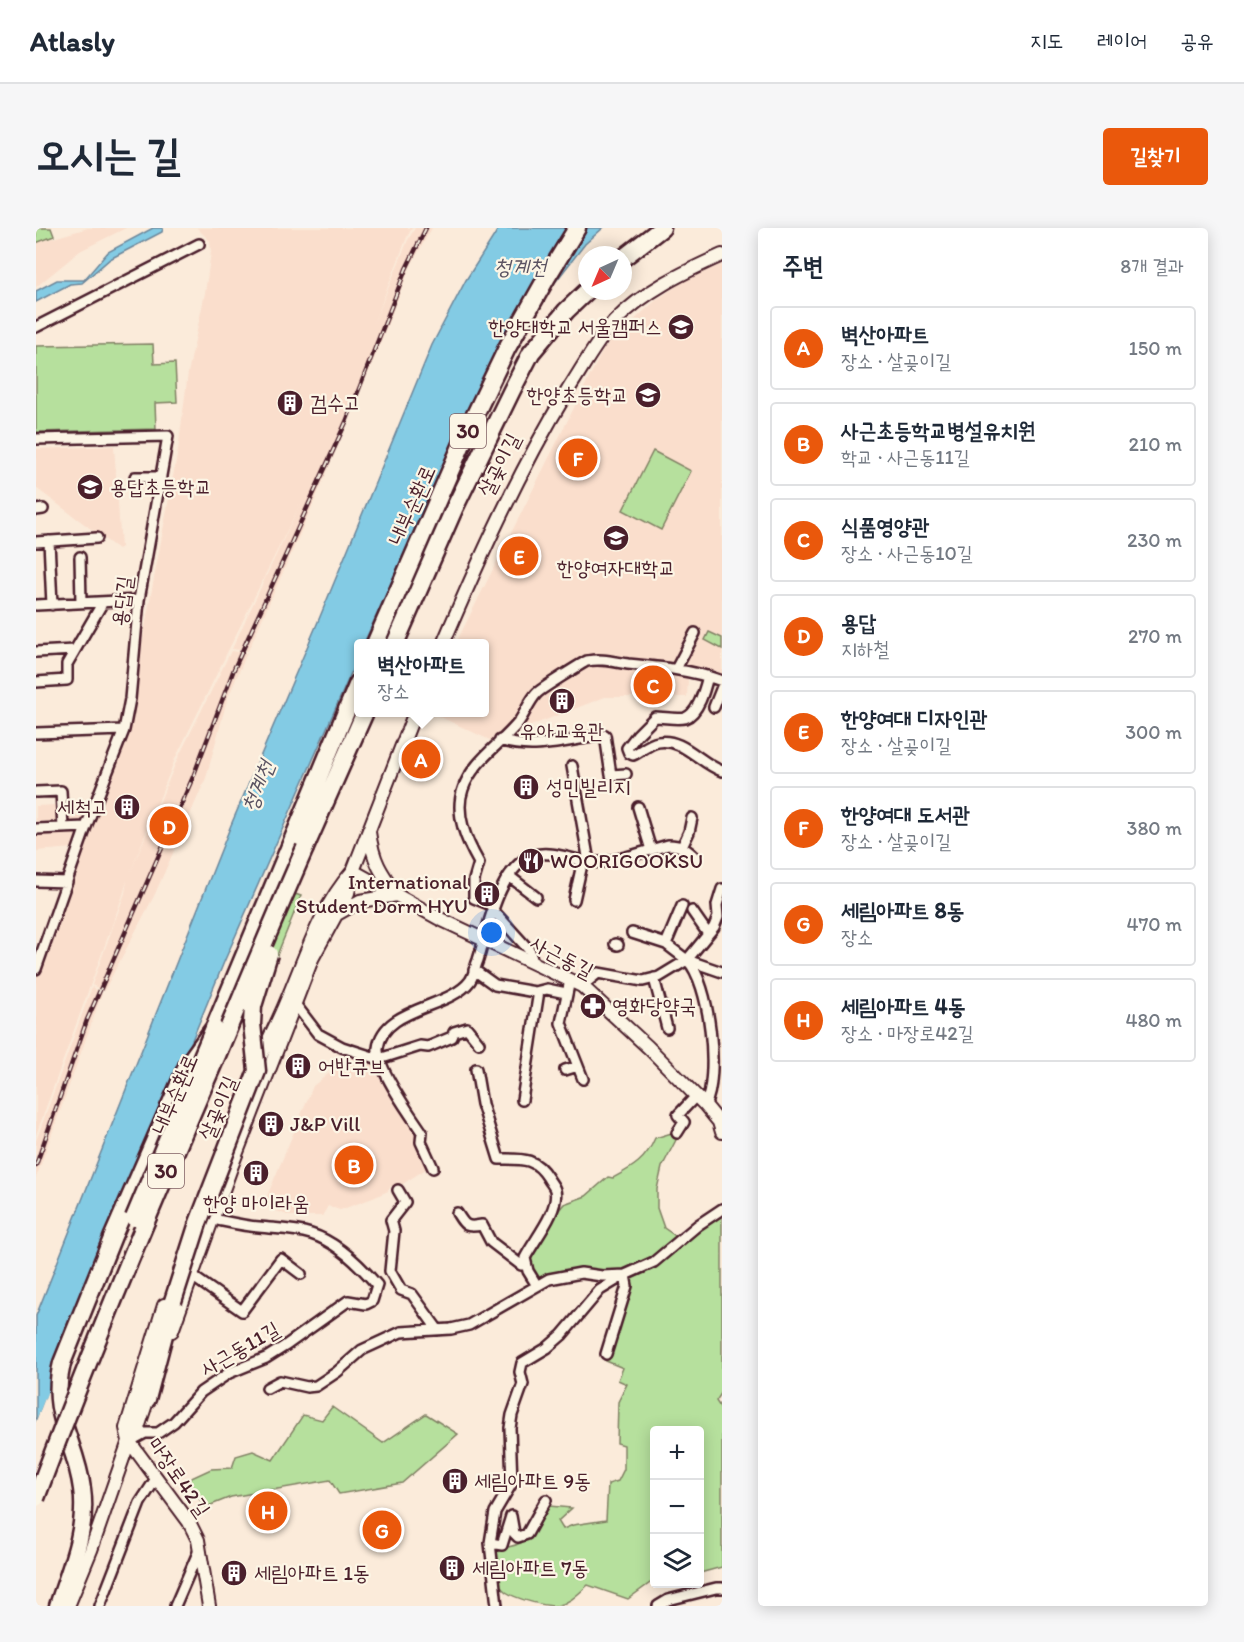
<!DOCTYPE html>
<html lang="ko">
<meta charset="utf-8">
<style>
body{margin:0;font-family:Itim,"Poor Story",sans-serif;background:#f6f6f7;color:#1f2937}
.controls{position:absolute;right:18px;bottom:18px;display:grid;overflow:hidden;border-radius:6px;box-shadow:0 3px 15px #0003}
.controls button{width:54px;height:54px;display:grid;place-items:center;padding:0;border:0;border-bottom:2px solid #e0e1e3;background:#fff;color:#1f2937;font:30px sans-serif}
.compass{position:absolute;left:542px;top:18px;width:54px;height:54px;border-radius:50%;background:#fff;box-shadow:0 3px 15px #0003;rotate:224deg}
.you{position:absolute;left:456px;top:705px;width:21px;height:21px;margin:-15px;border:4px solid #fff;border-radius:50%;background:#1a73e8;box-shadow:0 0 0 9px #1a73e833}
.badge{display:grid;place-items:center;width:39px;height:39px;border-radius:50%;background:#ea580c;color:#fff;font-size:20px;font-weight:700}
.pin{position:absolute;translate:-50% -50%;border:3px solid #fff;box-shadow:0 2px 6px #0006}
.popup{position:absolute;left:318px;top:411px;width:135px;height:78px;box-sizing:border-box;display:grid;place-content:center;border-radius:6px;background:#fff;filter:drop-shadow(0 2px 4px #0005);font-size:20px;white-space:nowrap;color:#747a83}
.popup b{font-size:22px;color:#1f2937}
.popup::after{content:'';position:absolute;left:50%;top:100%;margin-left:-12px;border:12px solid transparent;border-top-color:#fff}
.list{margin:0;padding:0;list-style:none}
h2{display:flex;justify-content:space-between;align-items:center;height:78px;margin:0;padding:0 24px;font-size:26px}
h2 small{font-size:20px;font-weight:400;color:#747a83}
.list li{display:grid;grid-template-columns:39px 1fr auto;gap:18px;align-items:center;box-sizing:border-box;height:84px;margin:0 12px 12px;padding:0 12px;border:2px solid #e0e1e3;border-radius:6px}
.list b{display:block;font-size:22px;white-space:nowrap}
.list p{margin:0;font-size:20px;white-space:nowrap;color:#747a83}
.list em{font-size:20px;font-style:normal;color:#747a83}
.icon{flex:none;width:33px;height:33px;fill:none;stroke:currentColor;stroke-width:2;stroke-linecap:round;stroke-linejoin:round}
.map{position:relative;flex:none;width:686px;height:1378px;overflow:hidden;border-radius:6px}
header{display:flex;align-items:center;gap:36px;box-sizing:border-box;height:84px;padding:0 30px;background:#fff;border-bottom:2px solid #e0e1e3}
header strong{font-size:28px}
nav{display:flex;gap:33px;margin-inline-start:auto;font-size:21px}
.intro{display:flex;align-items:center;justify-content:space-between;box-sizing:border-box;height:144px;padding:0 36px}
h1{margin:0;font-size:42px}
.button{padding:15px 27px;border-radius:6px;background:#ea580c;color:#fff;font-size:21px;font-weight:700}
main{display:flex;gap:36px;padding:0 36px}
aside{flex:1;background:#fff;border-radius:6px;box-shadow:0 3px 15px #0003}
.map>svg:first-child{display:block}
</style>
<header>
<strong>Atlasly</strong>
<nav><a>지도</a><a>레이어</a><a>공유</a></nav>
</header>
<div class="intro"><h1>오시는 길</h1><a class="button">길찾기</a></div>
<main>
<div class="map">
<svg width="686" height="1378" viewBox="0 0 686 1378">
<rect width="100%" height="100%" fill="#fbebda"/>
<filter id="ink" filterUnits="userSpaceOnUse"><feTurbulence type="fractalNoise" baseFrequency=".0167" numOctaves="2"/><feDisplacementMap in="SourceGraphic" scale="12" xChannelSelector="R" yChannelSelector="G"/><feConvolveMatrix kernelMatrix="1 2 1 2 8 2 1 2 1" color-interpolation-filters="sRGB"/></filter>
<g filter="url(#ink)">
<path fill="#fadecc" d="M 52,0 L 90,0 L 44,23 L 0,59 L 0,15 Z
M 161,0 L 376,0 L 371,9 L 338,95 L 372,12 L 379,0 L 396,0 L 374,39 L 341,123 L 282,265 L 212,423 L 196,421 L 264,276 L 139,531 L 95,643 L 141,532 L 195,423 L 211,425 L 191,472 L 170,550 L 118,668 L 68,763 L 56,757 L 89,665 L 91,653 L 87,667 L 0,907 L 0,738 L 100,447 L 142,222 L 152,145 L 169,65 L 175,24 L 174,13 Z
M 686,36 L 686,450 L 644,441 L 652,451 L 651,469 L 569,469 L 489,500 L 479,498 L 458,514 L 396,485 L 448,484 L 448,416 L 420,415 L 568,120 L 619,73 L 648,53 Z
M 78,218 L 85,319 L 82,321 L 0,260 L 0,221 Z
M 56,575 L 38,620 L 0,623 L 0,578 Z
M 56,759 L 66,766 L 0,950 L 0,913 Z
M 318,829 L 342,835 L 384,905 L 393,939 L 362,959 L 355,958 L 352,963 L 337,970 L 304,982 L 292,978 L 286,988 L 254,988 L 227,978 L 277,858 L 311,831 Z"/>
<path fill="#b6e09d" stroke="#808064" stroke-width="1.5" d="M 0,0 L 15,0 L 18,8 L 0,15 Z
M 117,116 L 118,136 L 139,135 L 141,174 L 119,175 L 120,201 L 0,204 L 0,118 Z
M 617,223 L 655,243 L 625,302 L 587,282 Z
M 673,404 L 686,410 L 686,421 L 669,412 Z
M 238,659 L 265,668 L 237,737 L 209,725 Z
M 639,904 L 641,910 L 626,939 L 621,961 L 621,980 L 628,1000 L 641,1009 L 676,981 L 686,977 L 686,1164 L 680,1173 L 686,1182 L 686,1339 L 664,1345 L 664,1202 L 618,1202 L 618,1352 L 592,1371 L 552,1357 C 542,1366 534,1375 520,1378 C 508,1378 480,1371 470,1364 C 458,1356 457,1331 463,1320 C 494,1318 496,1305 507,1280 L 513,1278 L 536,1280 L 522,1293 L 527,1301 L 537,1297 L 570,1292 L 572,1256 L 582,1253 L 588,1241 L 588,1217 L 581,1215 L 582,1174 L 591,1156 L 582,1152 L 587,1140 L 570,1133 L 596,1058 L 591,1043 L 540,1042 L 505,1051 L 500,1050 L 492,1034 L 523,982 L 528,976 L 550,968 L 572,949 L 577,950 C 597,939 610,932 619,910 Z
M 296,1179 L 347,1215 L 390,1186 L 422,1206 L 366,1255 L 303,1266 L 294,1252 L 195,1269 L 170,1279 L 149,1253 L 175,1241 L 196,1240 L 200,1228 L 217,1223 L 237,1232 L 267,1187 L 286,1192 Z"/>
<path fill="#83cbe4" stroke="#6c869a" stroke-width="1.5" d="M 117,0 L 127,0 L 126,4 L 74,31 L 46,55 L 34,56 L 0,74 L 0,63 L 21,52 L 48,52 L 72,24 Z
M 463,0 L 567,0 L 549,16 L 450,143 L 328,415 L 322,416 L 322,429 L 188,734 L 0,1194 L 0,1088 L 195,597 L 281,396 L 396,117 L 430,52 Z"/>
<path fill="#fbebda" d="M 322,434 L 191,735 L 3,1195 L 0,1197 L 0,1193 L 88,970 Z"/>
<g fill="none" stroke-linecap="round" stroke-linejoin="round">
<defs>
<path id="street" d="M 0,99 L 163,16
M 0,211 L 132,208 L 103,372 L 94,471 L 88,502 L 50,599 L 0,741
M 99,249 L 125,249
M 0,282 L 7,281
M 13,313 L 16,377
M 0,314 L 61,310
M 44,329 L 45,375
M 0,377 L 103,372
M 0,424 L 39,422
M 640,441 L 659,405
M 672,448 C 669,460 663,485 649,490 C 641,492 628,489 619,489 L 601,507 L 591,520 L 593,525 L 597,527 C 606,523 612,516 622,514 C 646,509 665,536 686,543
M 0,454 L 31,452 L 31,436 L 67,374
M 678,479 L 686,459
M 0,505 L 88,502
M 464,512 C 497,524 536,511 569,507 L 575,547 L 590,546
M 536,538 L 553,634
M 0,564 L 25,563 L 27,600
M 602,579 L 615,622
M 0,601 L 50,599
M 646,619 L 653,604 L 656,590
M 473,648 L 500,669
M 0,653 L 31,654
M 538,672 L 547,632
M 656,683 L 672,706
M 596,705 L 630,716 L 651,732 L 686,744
M 579,716 L 582,717
M 630,716 L 646,678
M 651,732 C 674,754 684,849 669,877
M 497,735 L 494,723 L 456,681 L 455,677 L 438,670 L 438,652 L 443,635 C 431,614 418,586 427,561 C 436,534 464,517 482,495 C 489,486 493,473 501,465 C 505,461 548,434 551,433 C 566,430 578,434 592,436 C 624,439 656,442 686,453
M 438,742 L 459,757 L 499,764 L 511,761 L 530,765
M 618,750 L 631,800
M 534,752 L 525,795 L 547,851
M 546,758 L 562,745 L 607,753 L 623,749 L 651,732 L 678,699 L 682,689 L 681,677 L 686,661
M 259,776 L 282,806 L 306,819 L 343,831
M 343,831 L 384,818 L 392,819 L 416,809 L 418,804 L 431,800 L 443,815
M 440,841 L 446,876 L 463,931 C 486,931 499,929 512,950 C 514,954 518,958 519,962 C 524,982 498,1012 489,1030 L 492,1043 L 500,1056
M 529,842 L 542,838
M 486,872 L 503,763
M 641,905 L 648,894 L 642,887 L 660,868
M 397,940 L 385,914 L 386,904 C 375,888 340,839 342,820 C 347,779 413,781 434,753 C 438,747 439,739 442,732 C 452,701 462,639 498,627 C 520,621 544,637 566,634 C 588,631 610,623 632,617 C 646,617 652,622 661,631
M 362,962 L 369,974 L 355,992 L 358,1003 L 354,1043 L 365,1062 L 376,1066 L 402,1102
M 421,985 C 429,998 430,1000 446,997 L 455,1014 L 485,1037 L 490,1037
M 177,991 C 192,994 208,998 223,999 C 241,1001 258,1001 275,1006 C 301,1014 324,1037 341,1057
M 156,1048 L 206,1083 L 245,1031 L 265,1046
M 231,1160 L 244,1153 L 271,1159 L 280,1158 L 301,1144 L 326,1122 L 365,1104 L 415,1101 L 433,1097 L 513,1051 L 545,1045 L 566,1048 L 589,1047 L 618,1034 L 662,997 L 686,981
M 96,1212 L 109,1205 L 122,1205 L 138,1194 L 165,1164 L 193,1145 L 230,1130 L 249,1118 L 312,1073 L 330,1076 L 336,1073 L 341,1057
M 454,1315 L 466,1317 L 475,1288 L 478,1305 L 482,1309 L 491,1306 L 510,1272
M 64,1378 L 104,1275 L 121,1249
M 139,1378 L 164,1320
M 461,1378 L 454,1315 L 459,1284 L 476,1255 L 474,1200 L 476,1187 L 487,1156 L 484,1144 L 486,1135 L 511,1120 L 526,1107 L 564,1062 L 589,1047 L 591,1058 L 570,1126
M 622,1378 L 632,1372 L 680,1360 L 686,1360"/>
<path id="secondary" d="M 407,416 C 444,329 483,243 532,162 C 547,139 560,114 578,94 C 608,63 648,44 686,27
M 317,643 L 402,690 L 546,758 L 612,819 L 669,877 L 683,894 L 686,904
M 301,686 L 324,673 L 361,667 C 344,643 337,633 333,604
M 221,837 C 230,816 241,796 250,774 C 269,730 284,680 316,644
M 128,1077 L 90,1200 L 93,1213 L 153,1294 L 162,1312 L 173,1378
M 136,1103 L 196,937 L 254,788 L 276,731 L 312,665 L 317,643 L 379,484
M 32,1378 L 55,1322 L 93,1213 L 101,1203 L 114,1164"/>
<path id="highway" d="M 587,30 L 626,0
M 339,416 L 436,193 L 471,120 L 511,49 L 541,0
M 359,416 L 418,281 L 476,162 L 495,125 L 530,83 L 551,63
M 269,620 L 329,484
M 111,1171 L 137,1073
M 22,1378 C 34,1341 52,1301 46,1261 C 40,1213 13,1187 26,1135 L 77,1008 L 152,836 L 178,800 L 322,455"/>
</defs>
<use href="#street" stroke="#4a1f2b" stroke-width="14"/>
<use href="#secondary" stroke="#4a1f2b" stroke-width="16"/>
<use href="#highway" stroke="#4a1f2b" stroke-width="21"/>
<use href="#street" stroke="#fcf5e5" stroke-width="9"/>
<use href="#secondary" stroke="#fcf5e5" stroke-width="12"/>
<use href="#highway" stroke="#fcf5e5" stroke-width="16"/>
<defs>
<path id="rail" d="M 0,937 L 51,792 L 157,549 L 198,441 L 310,194 L 370,41 L 390,0"/>
</defs>
<use href="#rail" stroke="#4a1f2b" stroke-width="4.5"/>
<use href="#rail" stroke="#fcf5e5" stroke-width="2" stroke-dasharray="7" stroke-linecap="butt"/>
<defs>
<path id="highway-bridge" d="M 98,990 L 178,800
M 137,1073 L 162,995 L 221,843 L 216,796 L 217,778 L 233,726
M 0,1270 C 56,1119 118,972 182,825 C 211,756 239,688 269,620"/>
</defs>
<use href="#highway-bridge" stroke="#4a1f2b" stroke-width="21" stroke-linecap="butt"/>
<use href="#highway-bridge" stroke="#fcf5e5" stroke-width="16"/>
</g>
</g>
<defs>
<symbol id="university-disc" viewBox="-11 -11 22 22"><circle r="9.5" fill="#4a1f2b" stroke="#fcf5e5"/><path d="M0-5L7-2L0 1L-7-2ZM-4 1L0 2.5L4 1V4Q0 6-4 4Z" fill="#fff"/></symbol>
<symbol id="school-disc" viewBox="-11 -11 22 22"><circle r="9.5" fill="#4a1f2b" stroke="#fcf5e5"/><path d="M0-5L7-2L0 1L-7-2ZM-4 1L0 2.5L4 1V4Q0 6-4 4Z" fill="#fff"/></symbol>
<symbol id="building-disc" viewBox="-11 -11 22 22"><circle r="9.5" fill="#4a1f2b" stroke="#fcf5e5"/><path d="M-4-6H4V6H1V3H-1V6H-4ZM-2.5-4.3h1.7v1.8h-1.7ZM.8-4.3h1.7v1.8H.8ZM-2.5-1h1.7V.8h-1.7ZM.8-1h1.7V.8H.8Z" fill="#fff"/></symbol>
<symbol id="restaurant-disc" viewBox="-11 -11 22 22"><circle r="9.5" fill="#4a1f2b" stroke="#fcf5e5"/><path d="M-5-6h1v4h1v-4h1v4h1v-4h1v5L-1.5 .5V6h-2V.5L-5-1ZM5-6V6H3V1.5H1.5Q1.5-4 5-6Z" fill="#fff"/></symbol>
<symbol id="pharmacy-disc" viewBox="-11 -11 22 22"><circle r="9.5" fill="#4a1f2b" stroke="#fcf5e5"/><path d="M-2-6h4v4h4v4h-4v4h-4v-4h-4v-4h4Z" fill="#fff"/></symbol>
</defs>
<g fill-rule="evenodd">
<use href="#university-disc" x="630" y="84" width="30" height="30"/>
<use href="#school-disc" x="597" y="152" width="30" height="30"/>
<use href="#building-disc" x="239" y="160" width="30" height="30"/>
<use href="#school-disc" x="39" y="244" width="30" height="30"/>
<use href="#university-disc" x="565" y="295" width="30" height="30"/>
<use href="#building-disc" x="511" y="458" width="30" height="30"/>
<use href="#building-disc" x="475" y="544" width="30" height="30"/>
<use href="#building-disc" x="76" y="564" width="30" height="30"/>
<use href="#restaurant-disc" x="480" y="618" width="30" height="30"/>
<use href="#building-disc" x="436" y="651" width="30" height="30"/>
<use href="#pharmacy-disc" x="542" y="763" width="30" height="30"/>
<use href="#building-disc" x="247" y="823" width="30" height="30"/>
<use href="#building-disc" x="220" y="881" width="30" height="30"/>
<use href="#building-disc" x="205" y="930" width="30" height="30"/>
<use href="#building-disc" x="404" y="1238" width="30" height="30"/>
<use href="#building-disc" x="401" y="1325" width="30" height="30"/>
<use href="#building-disc" x="183" y="1330" width="30" height="30"/>
</g>
<g text-anchor="middle" stroke-width="4.5" stroke-linejoin="round" paint-order="stroke">
<g fill="#fcf5e5" stroke="#7f5f63" stroke-width="1.5">
<rect x="414" y="186" width="36" height="34" rx="4.5"/>
<rect x="112" y="926" width="36" height="34" rx="4.5"/>
</g>
<g font-size="20" font-weight="bold" fill="#4a1f2b">
<text x="432" y="210">30</text>
<text x="130" y="950">30</text>
</g>
<g font-size="21" fill="#4a1f2b" stroke="#fcf5e5" text-anchor="start">
<text x="626" y="106" text-anchor="end">한양대학교 서울캠퍼스</text>
<text x="592" y="174" text-anchor="end">한양초등학교</text>
<text x="274" y="182">검수고</text>
<text x="74" y="266">용답초등학교</text>
<text x="580" y="347" text-anchor="middle">한양여자대학교</text>
<text x="526" y="510" text-anchor="middle">유아교육관</text>
<text x="510" y="566">성민빌리지</text>
<text x="72" y="586" text-anchor="end">세척고</text>
<text x="514" y="640">WOORIGOOKSU</text>
<text x="432" y="661" text-anchor="end">International<tspan x="432" dy="24">Student Dorm HYU</tspan></text>
<text x="576" y="785">영화당약국</text>
<text x="282" y="845">어반큐브</text>
<text x="254" y="903">J&amp;P Vill</text>
<text x="220" y="982" text-anchor="middle">한양 마이라움</text>
<text x="438" y="1260">세림아파트 9동</text>
<text x="436" y="1347">세림아파트 7동</text>
<text x="218" y="1352">세림아파트 1동</text>
</g>
<g font-size="21" fill="#4a1f2b" stroke="#fcf5e5">
<text transform="translate(463 237) rotate(-63)" y="7">살곶이길</text>
<text transform="translate(376 277) rotate(-66)" y="7">내부순환로</text>
<text transform="translate(86 373) rotate(-83)" y="7">용답길</text>
<text transform="translate(526 729) rotate(28)" y="7">사근동길</text>
<text transform="translate(139 866) rotate(-67)" y="7">내부순환로</text>
<text transform="translate(182 880) rotate(-67)" y="7">살곶이길</text>
<text transform="translate(204 1121) rotate(-30)" y="7">사근동11길</text>
<text transform="translate(143 1249) rotate(55)" y="7">마장로42길</text>
</g>
<g font-size="22" font-style="italic" fill="#5b5362" stroke="#fcf5e5">
<text x="484" y="46">청계천</text>
<text transform="translate(221 558) rotate(-68)" y="8">청계천</text>
</g>
</g>
</svg>
<div class="controls">
<button>+</button>
<button>−</button>
<button><svg class="icon" aria-label="layers" viewBox="0 0 24 24"><path d="M12 4l9 5-9 5-9-5zM3 14l9 5 9-5"/></svg></button>
</div>
<svg class="compass" viewBox="-18 -18 36 36"><path d="M0-13l5 13h-10z" fill="#e53935"/><path d="M0 13l5-13h-10z" fill="#747a83"/></svg>
<div class="you"></div>
<div class="pin badge" style="left:385px;top:531px">A</div>
<div class="popup"><b>벽산아파트</b>장소</div>
<div class="pin badge" style="left:318px;top:937px">B</div>
<div class="pin badge" style="left:617px;top:457px">C</div>
<div class="pin badge" style="left:133px;top:598px">D</div>
<div class="pin badge" style="left:483px;top:328px">E</div>
<div class="pin badge" style="left:542px;top:230px">F</div>
<div class="pin badge" style="left:346px;top:1302px">G</div>
<div class="pin badge" style="left:232px;top:1283px">H</div>
</div>
<aside>
<h2>주변<small>8개 결과</small></h2>
<ul class="list">
<li><span class="badge">A</span><div><b>벽산아파트</b><p>장소 · 살곶이길</p></div><em>150 m</em></li>
<li><span class="badge">B</span><div><b>사근초등학교병설유치원</b><p>학교 · 사근동11길</p></div><em>210 m</em></li>
<li><span class="badge">C</span><div><b>식품영양관</b><p>장소 · 사근동10길</p></div><em>230 m</em></li>
<li><span class="badge">D</span><div><b>용답</b><p>지하철</p></div><em>270 m</em></li>
<li><span class="badge">E</span><div><b>한양여대 디자인관</b><p>장소 · 살곶이길</p></div><em>300 m</em></li>
<li><span class="badge">F</span><div><b>한양여대 도서관</b><p>장소 · 살곶이길</p></div><em>380 m</em></li>
<li><span class="badge">G</span><div><b>세림아파트 8동</b><p>장소</p></div><em>470 m</em></li>
<li><span class="badge">H</span><div><b>세림아파트 4동</b><p>장소 · 마장로42길</p></div><em>480 m</em></li>
</ul>
</aside>
</main>
